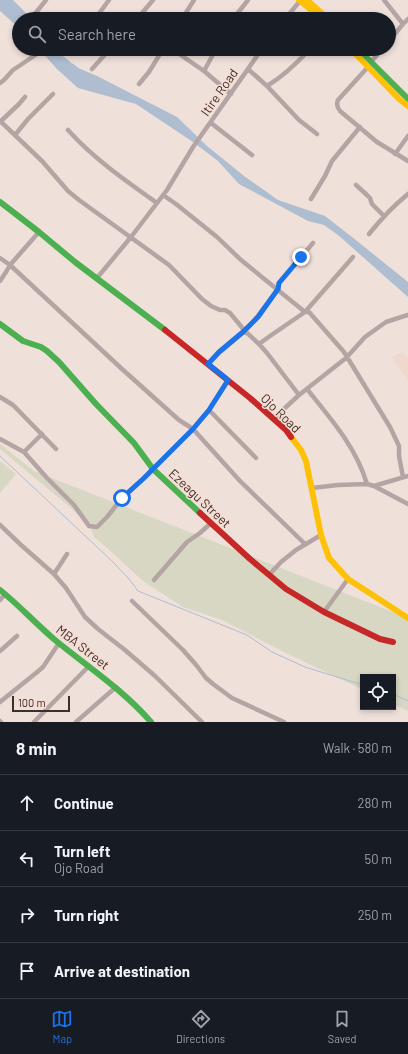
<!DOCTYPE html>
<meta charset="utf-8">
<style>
body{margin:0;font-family:Barlow,sans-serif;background:#242831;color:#f1f3f6}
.controls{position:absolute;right:12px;bottom:12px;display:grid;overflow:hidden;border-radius:0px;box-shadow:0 2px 6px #0003}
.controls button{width:36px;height:36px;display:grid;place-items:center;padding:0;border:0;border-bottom:1px solid #363941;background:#171b24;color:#f1f3f6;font:20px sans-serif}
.scale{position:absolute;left:12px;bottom:10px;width:58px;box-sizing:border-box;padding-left:4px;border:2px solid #3a302c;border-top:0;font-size:11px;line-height:14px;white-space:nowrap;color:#3a302c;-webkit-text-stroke:3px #f7ddd2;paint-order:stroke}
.stop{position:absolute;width:12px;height:12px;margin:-9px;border:3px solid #1a73e8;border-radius:50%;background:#fff}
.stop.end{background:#1a73e8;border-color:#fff;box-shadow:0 1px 4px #0008}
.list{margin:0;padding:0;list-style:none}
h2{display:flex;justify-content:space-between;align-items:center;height:52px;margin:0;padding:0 16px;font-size:17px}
h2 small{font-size:13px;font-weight:400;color:#9ea1a6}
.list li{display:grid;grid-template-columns:26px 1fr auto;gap:12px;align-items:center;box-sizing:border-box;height:56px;padding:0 16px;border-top:1px solid #363941}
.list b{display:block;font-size:15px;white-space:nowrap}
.list p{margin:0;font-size:13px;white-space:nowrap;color:#9ea1a6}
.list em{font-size:13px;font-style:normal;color:#9ea1a6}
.icon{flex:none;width:22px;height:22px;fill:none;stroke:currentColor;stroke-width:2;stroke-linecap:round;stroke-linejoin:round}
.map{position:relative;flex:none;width:408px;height:722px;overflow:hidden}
.search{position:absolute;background:#171b24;box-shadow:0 2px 6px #0003;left:12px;right:12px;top:12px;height:44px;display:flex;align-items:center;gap:10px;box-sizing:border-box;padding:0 14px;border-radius:22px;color:#9ea1a6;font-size:15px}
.sheet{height:276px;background:#171b24}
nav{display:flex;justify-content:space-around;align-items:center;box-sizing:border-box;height:56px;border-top:1px solid #363941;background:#171b24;font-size:11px;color:#9ea1a6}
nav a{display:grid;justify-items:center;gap:2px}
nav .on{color:#1a73e8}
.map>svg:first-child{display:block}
</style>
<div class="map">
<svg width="408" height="722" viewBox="0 0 408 722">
<rect width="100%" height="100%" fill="#efe0da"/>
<path fill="#f1d8cd" d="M 399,353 L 404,353 L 408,358 L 408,381 L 392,358 Z"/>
<path fill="#d7d7c3" d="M 0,444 L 34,471 L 408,618 L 408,711 L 393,704 L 393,677 L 363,677 L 363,690 L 280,650 L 222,620 L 183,607 L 143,581 L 105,546 L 94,537 L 91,528 L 71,508 L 0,449 Z
M 0,461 L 16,474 L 0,493 Z"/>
<path fill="#aebed0" d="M 0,0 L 13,0 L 32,19 L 19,19 L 19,28 L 0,11 Z
M 39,49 L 56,49 L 59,54 L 78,68 L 97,76 L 177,117 L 207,146 L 244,176 L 278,200 L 325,216 L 352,237 L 408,282 L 408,297 L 338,235 L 324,225 L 308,221 L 239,184 L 218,161 L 193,142 L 136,104 L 78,88 L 57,69 Z"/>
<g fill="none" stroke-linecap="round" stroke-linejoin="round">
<path stroke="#aebed0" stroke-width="1" d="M 60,54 L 70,62
M 73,64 L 78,68
M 0,456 L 113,562 L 129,579 L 138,591 L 247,635 L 272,652 L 305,667 L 363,685
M 393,694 L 408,701"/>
<path stroke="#b4a4a4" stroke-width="4.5" d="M 384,0 L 403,24
M 34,15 L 46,0
M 95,19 L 109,0
M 137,19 L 153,0
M 182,19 L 194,0
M 233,19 L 248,0
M 285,19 L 300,1
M 389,41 L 403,24 L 408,19
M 172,49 L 204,71 L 231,94
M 371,62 L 382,49
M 368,67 L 338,100 C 336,104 337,107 340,111 L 377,142 L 408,161
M 92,69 L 110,49
M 248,69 L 267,86 L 299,120 L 317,134
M 204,71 L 216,49
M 0,83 L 4,80 L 13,70 L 37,54
M 139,84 L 149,72 L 163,49
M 267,86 C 282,77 298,62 310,49
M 0,121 L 42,161 L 68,191 L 79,200 L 169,265 L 202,299 L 211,306 L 220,310 L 225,310 L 230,313 L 245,331 L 259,344 L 267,353 L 299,395
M 1,121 L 19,104 L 25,97
M 211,123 L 252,155
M 68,130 C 94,159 126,181 157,203
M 15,135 L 28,119 L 53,94
M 395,154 L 408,136
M 356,185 L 367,195 L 370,198 L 372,204 L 384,216
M 163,195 L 176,204 L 217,237 L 241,260 L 305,312 L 309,312 L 344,352 L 390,427 L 399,446 L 399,456 L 403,477
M 311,199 L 325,176 L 332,161 L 360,127
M 369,234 C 381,219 393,206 408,194
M 0,258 L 10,265 L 122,369 L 179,420 L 193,429 L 240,481 L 305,544
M 97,278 L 131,237 L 167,190 L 193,147 L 262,49
M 0,281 L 6,272 L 10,265 L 39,232
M 259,344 L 270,336 L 305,312 L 353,257
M 208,364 L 219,353 L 245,331 L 257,317 L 278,289 L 279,283 L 313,243
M 307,389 C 331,419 356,447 367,484
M 0,397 L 13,405 L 56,449
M 209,410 L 256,458
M 273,419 L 299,395 L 346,358 L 365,337 L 386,322 L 408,315
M 0,439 L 24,452 L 47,478 L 74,505 L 89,526 L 97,527 L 107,517 L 122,498 L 143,479 L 193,429 L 209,410 L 228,381
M 24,452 L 42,434
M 374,486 L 408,504
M 312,488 L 338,485 L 367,484 L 374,486 L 408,476
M 0,525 L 21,545 L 54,574 L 66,588 L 85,617 L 98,629 L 125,650 L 155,676 L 202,722
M 54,574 L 67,554
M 269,575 L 281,562 L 296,550 L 321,535
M 154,580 L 187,542 L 200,533 L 211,523
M 0,600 L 5,594
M 132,601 L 183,650 L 197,666 L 206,678 L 213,684 L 232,698 L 284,722
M 324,612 L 348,579
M 0,651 L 17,636
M 0,702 L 36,673 L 43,667 L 59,643
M 0,721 L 1,722
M 34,722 L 89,666
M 76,722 L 116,687"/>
<path stroke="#4caf50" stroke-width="6" d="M 358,49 L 408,99
M 0,202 L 39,232 L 75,262 L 165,330
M 0,324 L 23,341 L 41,347 L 47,351 L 59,362 L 96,404 L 134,443 L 153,469 L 200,513
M 0,590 C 19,605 36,624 55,640 C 88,667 122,689 151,722"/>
<path stroke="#ffc107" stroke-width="6" d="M 299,0 L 322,19
M 307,0 L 328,19
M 351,49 L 399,99 L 408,106
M 291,437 L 301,450 L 306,461 L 321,535 L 329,558 L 348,579 L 408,618"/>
<path stroke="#c62828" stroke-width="6" d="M 165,330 L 250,398 L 286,430 L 291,437
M 200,513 L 250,559 L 286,589 L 324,612 L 380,639 L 393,642"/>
</g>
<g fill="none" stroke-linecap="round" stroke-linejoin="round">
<path stroke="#1a73e8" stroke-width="5" d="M 122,498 L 143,479 L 193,429 L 209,410 L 228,380 L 208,364 L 219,352 L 244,331 L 258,317 L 278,289 L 279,283 L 301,257"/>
</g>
<g text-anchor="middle" stroke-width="3" stroke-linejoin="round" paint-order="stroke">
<g font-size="13" fill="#3a302c" stroke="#f7ddd2">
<text transform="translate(219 92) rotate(-55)" y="5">Itire Road</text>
<text transform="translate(281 413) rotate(44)" y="5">Ojo Road</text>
<text transform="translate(200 498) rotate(43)" y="5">Ezeagu Street</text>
<text transform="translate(83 647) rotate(38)" y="5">MBA Street</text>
</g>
</g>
</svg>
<div class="controls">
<button><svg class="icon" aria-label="locate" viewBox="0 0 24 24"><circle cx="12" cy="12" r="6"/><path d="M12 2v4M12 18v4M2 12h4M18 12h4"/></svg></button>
</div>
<div class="scale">100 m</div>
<div class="stop" style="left:122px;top:498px"></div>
<div class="stop end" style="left:301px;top:257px"></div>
<div class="search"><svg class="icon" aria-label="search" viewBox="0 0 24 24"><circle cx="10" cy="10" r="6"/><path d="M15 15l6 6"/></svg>Search here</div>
</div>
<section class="sheet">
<h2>8 min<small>Walk · 580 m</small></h2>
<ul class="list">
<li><svg class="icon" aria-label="ahead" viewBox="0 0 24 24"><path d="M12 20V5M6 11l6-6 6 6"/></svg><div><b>Continue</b></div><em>280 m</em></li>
<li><svg class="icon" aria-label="left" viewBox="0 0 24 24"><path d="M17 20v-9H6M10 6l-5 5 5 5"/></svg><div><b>Turn left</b><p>Ojo Road</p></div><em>50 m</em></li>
<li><svg class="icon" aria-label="right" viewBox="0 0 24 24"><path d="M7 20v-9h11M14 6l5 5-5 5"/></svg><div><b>Turn right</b></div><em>250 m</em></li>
<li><svg class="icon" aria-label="arrive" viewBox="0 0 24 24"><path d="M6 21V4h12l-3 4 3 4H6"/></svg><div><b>Arrive at destination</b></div></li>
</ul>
</section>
<nav>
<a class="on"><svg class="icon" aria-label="map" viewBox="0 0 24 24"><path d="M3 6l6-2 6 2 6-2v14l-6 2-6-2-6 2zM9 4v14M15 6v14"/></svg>Map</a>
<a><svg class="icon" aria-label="directions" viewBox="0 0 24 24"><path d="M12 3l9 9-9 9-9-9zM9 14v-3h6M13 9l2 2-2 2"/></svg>Directions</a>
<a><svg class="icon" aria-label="saved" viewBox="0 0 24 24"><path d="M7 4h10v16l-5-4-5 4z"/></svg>Saved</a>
</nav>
